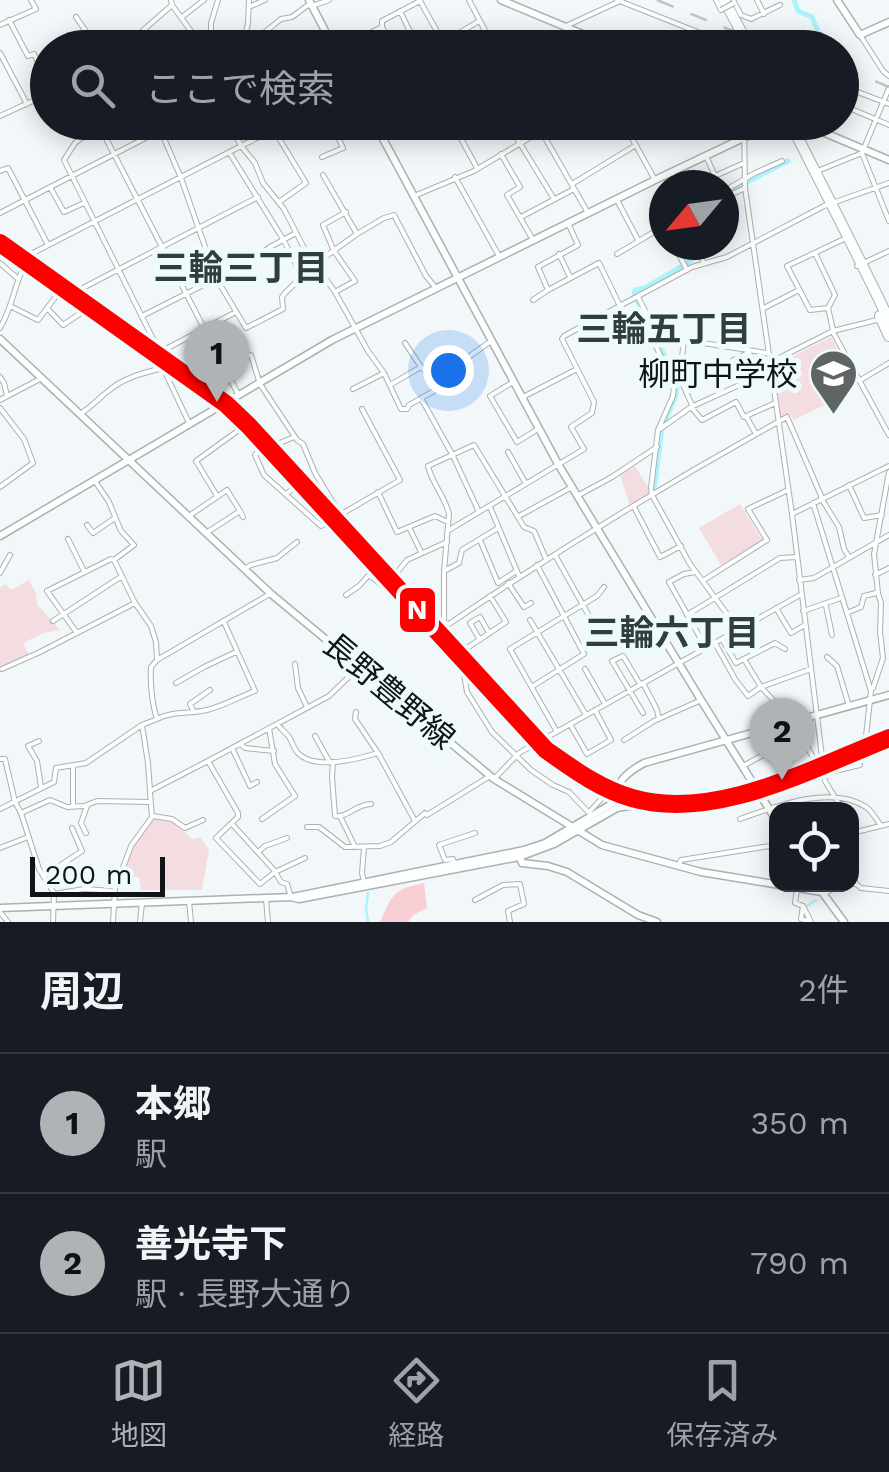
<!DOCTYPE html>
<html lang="ja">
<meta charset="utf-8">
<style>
body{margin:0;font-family:"Work Sans","Noto Sans JP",sans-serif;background:#242831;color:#f1f3f6}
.controls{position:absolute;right:30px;bottom:30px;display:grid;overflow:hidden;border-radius:20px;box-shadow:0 5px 25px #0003}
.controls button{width:90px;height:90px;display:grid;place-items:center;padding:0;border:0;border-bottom:2px solid #363941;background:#171b24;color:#f1f3f6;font:50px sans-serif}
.compass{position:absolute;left:649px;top:170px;width:90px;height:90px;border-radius:50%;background:#171b24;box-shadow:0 5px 25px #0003;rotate:241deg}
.scale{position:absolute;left:30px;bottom:25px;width:135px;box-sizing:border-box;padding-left:10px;border:5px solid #101415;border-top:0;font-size:28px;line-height:35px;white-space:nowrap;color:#101415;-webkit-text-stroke:8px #eefbfd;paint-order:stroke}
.you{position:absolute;left:448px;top:370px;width:35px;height:35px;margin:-25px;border:8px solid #fff;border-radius:50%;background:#1a73e8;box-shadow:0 0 0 15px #1a73e833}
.badge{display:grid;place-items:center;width:65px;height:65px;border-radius:50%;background:#afb3b5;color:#111;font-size:32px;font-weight:700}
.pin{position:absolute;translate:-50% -82px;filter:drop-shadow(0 2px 5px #0008)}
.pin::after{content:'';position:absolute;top:52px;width:35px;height:30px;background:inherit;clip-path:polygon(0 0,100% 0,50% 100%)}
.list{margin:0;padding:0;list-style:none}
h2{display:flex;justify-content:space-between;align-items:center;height:130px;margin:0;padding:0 40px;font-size:42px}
h2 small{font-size:32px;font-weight:400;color:#9ea1a6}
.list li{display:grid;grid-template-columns:65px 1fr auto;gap:30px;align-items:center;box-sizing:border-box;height:140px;padding:0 40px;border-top:2px solid #363941}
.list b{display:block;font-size:38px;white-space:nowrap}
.list p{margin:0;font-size:32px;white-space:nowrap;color:#9ea1a6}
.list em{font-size:32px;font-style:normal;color:#9ea1a6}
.icon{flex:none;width:55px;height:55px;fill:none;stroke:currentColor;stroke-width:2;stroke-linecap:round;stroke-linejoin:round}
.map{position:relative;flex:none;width:889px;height:922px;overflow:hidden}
.search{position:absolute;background:#171b24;box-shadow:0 5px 25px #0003;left:30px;right:30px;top:30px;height:110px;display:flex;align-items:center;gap:25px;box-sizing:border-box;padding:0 35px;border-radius:55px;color:#9ea1a6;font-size:38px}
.sheet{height:410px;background:#171b24}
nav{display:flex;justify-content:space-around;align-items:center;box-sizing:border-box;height:140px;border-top:2px solid #363941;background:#171b24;font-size:28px;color:#9ea1a6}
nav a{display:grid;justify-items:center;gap:5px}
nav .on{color:#afb3b5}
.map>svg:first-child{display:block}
</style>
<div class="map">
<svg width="889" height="922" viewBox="0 0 889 922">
<rect width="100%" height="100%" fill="#f2f8fa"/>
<path fill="#f4dde1" d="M 831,337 L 848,369 L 835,376 L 845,395 L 794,420 L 790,414 L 780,418 L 773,366 Z
M 635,466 L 648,487 L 649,494 L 630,506 L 620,475 Z
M 740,504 L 763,541 L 721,565 L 699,528 Z
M 29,580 L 36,593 L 37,604 L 60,630 L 44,633 L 23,643 L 29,655 L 0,669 L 0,587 L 6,584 L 11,590 Z
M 154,818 L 168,819 L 193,839 L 200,837 L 209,850 L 202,890 L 141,890 L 139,877 L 123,875 L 132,849 Z"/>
<path fill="#f8cfd5" d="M 424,883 L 427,908 L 413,915 L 408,922 L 380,922 C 393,894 392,890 424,883 Z"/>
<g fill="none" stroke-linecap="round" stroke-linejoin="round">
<path stroke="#adf3fb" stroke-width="2.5" d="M 368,893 L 366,909 L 368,922
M 805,907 L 816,900"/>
<path stroke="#adf3fb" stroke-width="5" d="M 794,0 L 798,11 L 812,17 L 821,39
M 824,45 L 825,48
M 724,194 L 788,161
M 654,335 L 634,294 L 635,290 L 645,288 L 689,262 L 694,257 L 694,253 L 690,245
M 654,491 L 662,429 L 676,395 L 677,386 L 658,341"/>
<defs>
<path id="street" d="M 171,0 L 172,5 L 193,34 L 198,48
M 469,0 L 494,48
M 617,0 L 738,48
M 716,0 L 721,10
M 733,0 L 741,15 L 751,19 L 780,5
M 757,0 L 764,14
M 249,7 L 265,0
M 400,11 L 418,48
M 76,17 L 87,33 L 92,48
M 182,17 L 204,0
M 9,20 L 28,56 L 34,54 L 48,83
M 0,25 L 36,9 L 31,0
M 566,26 L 620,1
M 382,27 L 382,21 L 420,1 L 443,42
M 860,35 L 883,71 L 889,76
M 361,38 L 366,48
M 244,41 L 248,23 L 249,0
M 123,48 L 172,5
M 211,48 L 211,23 L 218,0
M 227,48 L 236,42 L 250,40 L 265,32 L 281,19 L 292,17 L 308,5 L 312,6 L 329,0
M 340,48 L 382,27 L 393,48
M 434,48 L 479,21
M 763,48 L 764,48
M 0,53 L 27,104
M 842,86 L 889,104
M 889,88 L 862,153 L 889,221
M 842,105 L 889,125
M 0,116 L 48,94
M 103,122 L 75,143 L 64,160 L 157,347 L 162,351 L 236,312
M 157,122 L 181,178 L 216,278 L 246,328 L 283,309 L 282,297 L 285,293 L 315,264 L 357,234 L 384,218 L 394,215 L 426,276 L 436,288
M 229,122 L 241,146 L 255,163 L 263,183 L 284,209 L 304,248 L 335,292 L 368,351 L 384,373 L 401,409 L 407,409 L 409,405 L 434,391 L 432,378
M 452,122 L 477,168
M 507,122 L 554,199
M 536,122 L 588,213
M 608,122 L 612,129 L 623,123
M 623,122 L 655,180
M 744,122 L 745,188 L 792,514 L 825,781 L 842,809
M 100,127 L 238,394
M 274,130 L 306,183 L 279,202
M 229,152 L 283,239 L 303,278
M 501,154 L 520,187 L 507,195 L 533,240
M 706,156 L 715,176 L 744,163
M 322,157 L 343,148 L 331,122
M 0,171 L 8,168 L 48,245
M 672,172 L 679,185
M 815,172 L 862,153
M 323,175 L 357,234
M 455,177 L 499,256
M 572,184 L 636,145
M 697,185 L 715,176
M 50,187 L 64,212 L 84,203
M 724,191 L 755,173 L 782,161
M 414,196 L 474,171 L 541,131
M 724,198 L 745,188
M 617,200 L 638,240
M 0,213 L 161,130
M 521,217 L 574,189
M 674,245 L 687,270
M 694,245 L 704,263
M 815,253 L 835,295 L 828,308 L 834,334 L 889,435
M 559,254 L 570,277
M 617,254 L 664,226
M 29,257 L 77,291 L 258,197
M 0,263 L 17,278
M 23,266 L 87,309 L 63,325 L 47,308
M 857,266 L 889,251
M 548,290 L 538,267 L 578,245 L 568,223
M 335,292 L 355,281 L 334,251 L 323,225 L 346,212
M 638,297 L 658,336 L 654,340 L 655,344 L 674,386 L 673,396 L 658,430 L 651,488 L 652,495 L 690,564 L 727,614 L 733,633
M 533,300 L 548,290 L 599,263 L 620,306
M 12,307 L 38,320 L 60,291
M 764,308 L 799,290
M 828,308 L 810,310 L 787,266 L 844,239
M 142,316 L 253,260 L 270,247 L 296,233
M 0,328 C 15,303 14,279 31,254 L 288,122
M 658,336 L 767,353
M 684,340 L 682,357 L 694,379
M 405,343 L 421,367 L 432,378 L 467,358 L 491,341
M 748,351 L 759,374
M 771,362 L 833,331 L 877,320
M 187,368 L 251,355 L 260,384 L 297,440 L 303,444 L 315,473 L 340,514
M 0,377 L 4,383 L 7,396
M 859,381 L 889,363
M 513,382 L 490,396 L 517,442 L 538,429
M 390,385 L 421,367
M 353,389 L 384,373
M 523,397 L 577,369
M 421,398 L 452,454 L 479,512
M 0,400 L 40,379
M 692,405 L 683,385 L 748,353
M 222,406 L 256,440 L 259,451 L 255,455 L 264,475 L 321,526 L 400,480 L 362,409
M 691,407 L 702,420 L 736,402 L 744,417 L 773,404
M 0,408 L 24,439 L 33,463 L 0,487
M 80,414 C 91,407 97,400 107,392 C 123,378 142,373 163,368 L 190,425
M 746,416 L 756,434
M 660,429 L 691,407 L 770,371
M 275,445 L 294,437
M 508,452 L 526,484
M 849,485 L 864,518 L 882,515
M 378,492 L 397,532 L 435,516 L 448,522
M 287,493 L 299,485
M 217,496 L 196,461 L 243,427
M 577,496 L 612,477 L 657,447
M 821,498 L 839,527 L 844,549 L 849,557
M 813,503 L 871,691 L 866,736 L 868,740
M 490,507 L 519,576
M 634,507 L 660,557 L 681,546
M 792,514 L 889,466
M 189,516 L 227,490 L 240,511
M 519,516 L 572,487
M 87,525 L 93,533 L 115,518
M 409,527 L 421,552
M 449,530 L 584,449 L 571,427 L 592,413 L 594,402 L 562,339 L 564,336 L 692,267 L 727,257 L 824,206 L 889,183
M 206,533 L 240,511 L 243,517
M 68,539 L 84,571
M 480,540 L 498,583 L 516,571
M 555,555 L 603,641 L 620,632
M 546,559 L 534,531 L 524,527 L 474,445 L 428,466 C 432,484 445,496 449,514 L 444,571 L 444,622 L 449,624 C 558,550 671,481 787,417 L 822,498
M 114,560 L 135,603 L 151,626 L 156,642 L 157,660
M 244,569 L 251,565 L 277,558 L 297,542
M 446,570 L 459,563 L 462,550 L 498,528
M 695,572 L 684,574 L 669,582 L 706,648
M 0,573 L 10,555
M 395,575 L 407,560 L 447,542
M 875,575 L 889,568
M 704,580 L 767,540 L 748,509 L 788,490
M 799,580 L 814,578 L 889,535
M 508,583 L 524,607 L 531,603
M 346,595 L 359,586 L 369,575 L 406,604 L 462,662 L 467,692 L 492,732 L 531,770 L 553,785 L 569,792 L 592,816
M 826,606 L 832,635
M 776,608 L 791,633 L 805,625
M 803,611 L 841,598
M 847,613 L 861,607 L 864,596 L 876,593
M 687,615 L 780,558 L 796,557
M 530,620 L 586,715
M 53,621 L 122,576
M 77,633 L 47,591 L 111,559 L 114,560 L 134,545 L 121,531 L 109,502 L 95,481
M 722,639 L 736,663 L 775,643 L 785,649
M 480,640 L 470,623 L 480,617 L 489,633
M 715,643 L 735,679 L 748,696 L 761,687 L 811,669
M 827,657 L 837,666 L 849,706
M 744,659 L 761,687 L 793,721 L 815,761
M 295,664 L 298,688 L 307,707
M 478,665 L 464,650 L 506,622 L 490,596
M 2,669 L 40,652 L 135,603
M 585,669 L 605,704
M 176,683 L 204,667 L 236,652
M 643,683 L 657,710 L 659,719
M 640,684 L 623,656 L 612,661 L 643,713
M 533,686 L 584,654 L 537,565
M 873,688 L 883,658 L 880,632 L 881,603 L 878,593 L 874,554 L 889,472
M 194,712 L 190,704 L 210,690
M 356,712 L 355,719 L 378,753 L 415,821
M 157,719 C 172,711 190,714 207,710 C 223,706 239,697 255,691 L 224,622
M 277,724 C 279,727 287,734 289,737 C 292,741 293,747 297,752 C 313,771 358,759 378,753
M 570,724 L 587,754 L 611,740 L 595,710
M 557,732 L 510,649 L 597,596 L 604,587
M 315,736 L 329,761
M 624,740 L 654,721 L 699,701
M 39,741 L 28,746 L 37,761 L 41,787
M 240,744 L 245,748 L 274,751
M 232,748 L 250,786 L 257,782
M 0,759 L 5,759 L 15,802 L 21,813 L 50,800 L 67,807 L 84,806 L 97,801 L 149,802
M 208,761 L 150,791 L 148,763 L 142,725 L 157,719 C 152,704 150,683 151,667 L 157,660 L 268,595
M 333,762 L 332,777 L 335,816 C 348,818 356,804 371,804
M 73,766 L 73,806
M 743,766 L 800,735
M 826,773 L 860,765
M 494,779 L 519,753 L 800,595
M 0,809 L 54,782 L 56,768 L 86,763 L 142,725
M 590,811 L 607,793
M 21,813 L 39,869 L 54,893 L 53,922
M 153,816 L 172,819 L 185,828 L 203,820
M 340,816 L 355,847
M 262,819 L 295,796 L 275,764 L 269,728
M 740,819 C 774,807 831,784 866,807 C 872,811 877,820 881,826
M 232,824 L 274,870 L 281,882 L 287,884 L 291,897
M 307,827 L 319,827 L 345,847 L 380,846 L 391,842 L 425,813 L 427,815 L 490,776
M 86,833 L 81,823 L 87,806
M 852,833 L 889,824
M 0,848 L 28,837
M 258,852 L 265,846 L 287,838
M 305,858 L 275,872 L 260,884 L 216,838 L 238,817 L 238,813 L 208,761 L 329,696 L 359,667
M 454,864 L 453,859 L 445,860 L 439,845 L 475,833
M 678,866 L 681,860 L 776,845
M 852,873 L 856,884
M 44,876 L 82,851 L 72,828
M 364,882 L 362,873 L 364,848
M 852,884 L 856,884 L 861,888 L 889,891
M 797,890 L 795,903 L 803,906 L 811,922
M 54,894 L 84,889 L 114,891
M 824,894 L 841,884
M 266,899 L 268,922
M 475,900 L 503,885 L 520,884 L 524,904 L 508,911 L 510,922
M 189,901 L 191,922
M 803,906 L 801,919 L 811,922
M 0,912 L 8,922
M 113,922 L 115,889 L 131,846 L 152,817 L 150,792
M 140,922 L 142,903"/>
<path id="secondary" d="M 309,0 L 334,48
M 501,0 L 616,48
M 837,0 L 860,35 L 889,22
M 374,122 L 558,464 L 701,700 L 776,820
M 799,122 L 889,160
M 0,339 L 270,593 L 494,779 L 602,845 L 701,872 L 822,892 L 844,922
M 0,536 L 332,340 L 655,180 L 777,122
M 615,802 C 614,782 628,772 644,763 L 889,695
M 519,854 L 522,863 L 548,866 L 567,872 L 638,915 L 657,922
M 293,897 L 524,850 L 545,843 L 615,802 L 623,800 L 700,799 L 737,792 L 889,733
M 0,908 L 291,897 L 299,899 L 519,857 L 554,844 L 617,808 L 641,804 L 701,805 L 742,798 L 889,740"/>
<path id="highway" d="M 724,0 L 750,48
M 790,122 C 823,188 857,253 889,320
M 880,316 L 889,336"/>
</defs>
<use href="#street" stroke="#acb0b1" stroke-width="6"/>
<use href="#secondary" stroke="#acb0b1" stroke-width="9"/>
<use href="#highway" stroke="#acb0b1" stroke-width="12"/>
<use href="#street" stroke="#fdfefe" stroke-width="4"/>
<use href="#secondary" stroke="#fdfefe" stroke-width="6"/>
<use href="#highway" stroke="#fdfefe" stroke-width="10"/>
<path stroke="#c2c4c4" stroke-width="2.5" stroke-dasharray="18 18" stroke-linecap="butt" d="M 657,0 L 728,29 L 787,48
M 842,67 L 889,87"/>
<defs>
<path id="street-bridge" d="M 721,10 L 734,3"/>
</defs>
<use href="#street-bridge" stroke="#acb0b1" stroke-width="6" stroke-linecap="butt"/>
<use href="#street-bridge" stroke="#fdfefe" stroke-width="4"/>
<defs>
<path id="rail-1" d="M 0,243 L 226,404 L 249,426 L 546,750 C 573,769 600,789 632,798 C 715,822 813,768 889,738"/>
</defs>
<use href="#rail-1" stroke="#eefbfd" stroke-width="25"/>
<use href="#rail-1" stroke="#f00" stroke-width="18"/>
</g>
<defs>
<symbol id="school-pin" viewBox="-11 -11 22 30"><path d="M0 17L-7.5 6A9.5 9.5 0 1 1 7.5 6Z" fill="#5f6465" stroke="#eefbfd"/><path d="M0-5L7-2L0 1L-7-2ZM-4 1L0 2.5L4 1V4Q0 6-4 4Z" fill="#fff"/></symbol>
</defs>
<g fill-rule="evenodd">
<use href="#school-pin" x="806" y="346" width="55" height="75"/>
</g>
<g text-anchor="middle" stroke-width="10" stroke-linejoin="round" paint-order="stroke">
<g font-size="32" fill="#101415" stroke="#eefbfd" text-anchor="end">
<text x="798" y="385">柳町中学校</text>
</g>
<g font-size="32" fill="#101415" stroke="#eefbfd">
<text transform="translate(389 691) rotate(40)" y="11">長野豊野線</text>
</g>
<g font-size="35" font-weight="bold" fill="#323d3e" stroke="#eefbfd">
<text x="241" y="280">三輪三丁目</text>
<text x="664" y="341">三輪五丁目</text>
<text x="672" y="645">三輪六丁目</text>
</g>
</g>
<rect stroke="#eefbfd" stroke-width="4" x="398" y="586" width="39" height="48" rx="10" fill="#f00"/>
<g font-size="28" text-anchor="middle" font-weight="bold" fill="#fff">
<text x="417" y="619">N</text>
</g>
</svg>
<div class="controls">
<button><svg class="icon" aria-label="locate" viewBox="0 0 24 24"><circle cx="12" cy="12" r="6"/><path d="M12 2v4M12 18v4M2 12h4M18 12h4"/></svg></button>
</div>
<svg class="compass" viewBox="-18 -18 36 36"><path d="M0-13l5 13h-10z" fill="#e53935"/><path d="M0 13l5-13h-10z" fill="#9ea1a6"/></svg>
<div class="scale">200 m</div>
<div class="you"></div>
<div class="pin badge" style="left:217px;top:402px">1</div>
<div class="pin badge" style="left:782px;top:780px">2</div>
<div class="search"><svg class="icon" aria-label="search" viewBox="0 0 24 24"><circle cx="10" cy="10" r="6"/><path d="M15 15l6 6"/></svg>ここで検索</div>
</div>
<section class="sheet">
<h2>周辺<small>2件</small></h2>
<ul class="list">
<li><span class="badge">1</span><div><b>本郷</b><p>駅</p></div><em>350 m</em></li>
<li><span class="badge">2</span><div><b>善光寺下</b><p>駅 · 長野大通り</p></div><em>790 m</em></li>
</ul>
</section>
<nav>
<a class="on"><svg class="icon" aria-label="map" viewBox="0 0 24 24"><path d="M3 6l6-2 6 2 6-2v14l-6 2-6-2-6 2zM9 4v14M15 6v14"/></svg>地図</a>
<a><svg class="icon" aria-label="directions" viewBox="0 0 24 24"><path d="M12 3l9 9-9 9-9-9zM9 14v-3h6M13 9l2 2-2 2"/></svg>経路</a>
<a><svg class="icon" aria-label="saved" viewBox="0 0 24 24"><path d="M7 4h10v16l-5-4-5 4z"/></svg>保存済み</a>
</nav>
